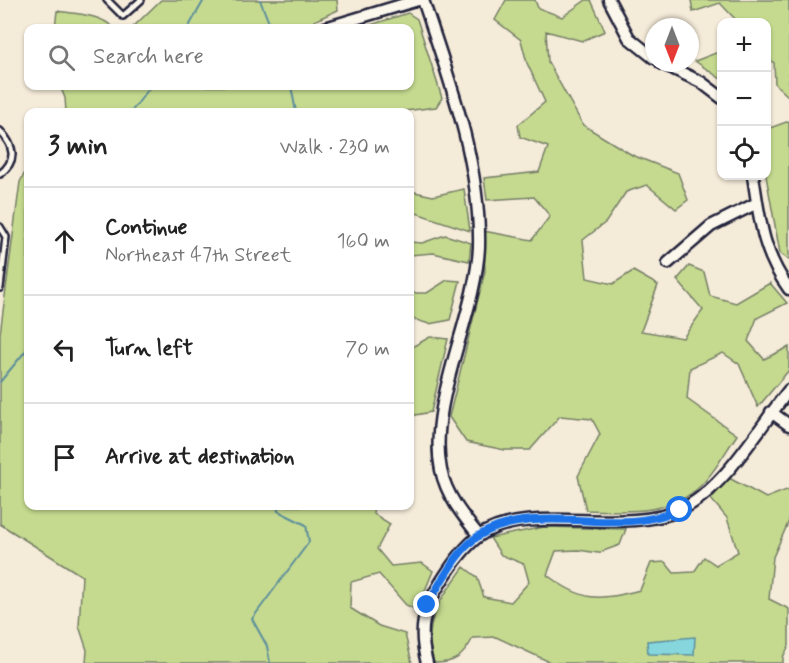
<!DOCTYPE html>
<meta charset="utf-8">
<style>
body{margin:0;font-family:Mynerve,sans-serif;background:#f2f2f2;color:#222}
.controls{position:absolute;right:18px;top:18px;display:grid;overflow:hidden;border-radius:12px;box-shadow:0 2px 4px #0004}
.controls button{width:54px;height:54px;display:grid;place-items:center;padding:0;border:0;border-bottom:2px solid #e0e0e0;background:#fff;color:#222;font:30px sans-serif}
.compass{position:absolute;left:645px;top:18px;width:54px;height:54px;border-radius:50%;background:#fff;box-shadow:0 2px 4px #0004;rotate:180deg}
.stop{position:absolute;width:18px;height:18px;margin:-14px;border:4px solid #1a73e8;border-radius:50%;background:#fff}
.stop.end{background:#1a73e8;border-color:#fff;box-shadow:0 2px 6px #0008}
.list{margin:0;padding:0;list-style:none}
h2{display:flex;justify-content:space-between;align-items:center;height:78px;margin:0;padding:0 24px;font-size:26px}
h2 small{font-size:20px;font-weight:400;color:#767676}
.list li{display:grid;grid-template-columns:39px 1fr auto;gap:18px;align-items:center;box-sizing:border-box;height:108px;padding:0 24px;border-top:2px solid #e0e0e0}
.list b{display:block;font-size:22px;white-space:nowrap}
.list p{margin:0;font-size:20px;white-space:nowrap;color:#767676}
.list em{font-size:20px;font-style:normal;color:#767676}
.icon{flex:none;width:33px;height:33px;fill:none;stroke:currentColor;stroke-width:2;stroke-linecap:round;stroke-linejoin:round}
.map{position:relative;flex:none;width:789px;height:663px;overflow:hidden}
.search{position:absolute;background:#fff;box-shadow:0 2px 4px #0004;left:24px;top:24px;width:390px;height:66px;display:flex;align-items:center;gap:15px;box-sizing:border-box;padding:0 21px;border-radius:12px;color:#767676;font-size:22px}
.panel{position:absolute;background:#fff;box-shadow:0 2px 4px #0004;left:24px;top:108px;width:390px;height:402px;border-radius:12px}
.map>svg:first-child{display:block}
</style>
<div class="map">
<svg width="789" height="663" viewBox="0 0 789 663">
<rect width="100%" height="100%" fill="#f5ebd9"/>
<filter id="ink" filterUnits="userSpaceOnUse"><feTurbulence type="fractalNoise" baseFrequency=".0167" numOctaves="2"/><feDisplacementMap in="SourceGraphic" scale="12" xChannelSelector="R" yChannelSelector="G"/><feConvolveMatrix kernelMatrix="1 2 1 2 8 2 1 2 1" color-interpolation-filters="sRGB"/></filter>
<g filter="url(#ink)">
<path fill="#c5da8f" stroke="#747e65" stroke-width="1.5" d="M 161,0 L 337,0 L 338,10 L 314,21 L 315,28 L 132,28 Z
M 506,0 L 535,0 L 538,8 L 562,17 L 586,0 L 591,0 L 605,31 L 582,41 L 546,31 L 548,62 L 583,125 L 632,155 L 678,173 L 688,200 L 676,209 L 647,185 L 626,192 L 606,222 L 583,240 L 587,278 L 613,284 L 633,271 L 658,285 L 641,331 L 683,338 L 703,310 L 677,280 L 689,266 L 704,272 L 710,296 L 736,303 L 770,283 L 787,303 L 757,318 L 748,341 L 764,359 L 789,347 L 789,370 L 758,407 L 739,364 L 723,353 L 690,368 L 687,399 L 737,435 C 725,452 712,477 696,490 C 664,516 624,511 586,510 L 578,476 L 600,434 L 592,419 L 560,416 L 530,450 L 505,450 L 466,442 L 449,417 L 485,271 L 483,231 L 532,240 L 550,216 L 534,197 L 487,200 L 484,178 L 539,172 L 548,147 L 520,137 L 518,125 L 545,102 L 527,63 L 521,40 L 495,20 Z
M 691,0 L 789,0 L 789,97 L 775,84 L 774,63 L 767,58 L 766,22 L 738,22 L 720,3 L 693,12 Z
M 57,11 C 77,14 100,14 114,28 L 55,28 Z
M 408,13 L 417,19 L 442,98 L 436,107 L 397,112 L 66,112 L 65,98 L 60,86 L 410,86 L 410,28 L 361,28 Z
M 721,51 L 721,79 L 695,61 Z
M 789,121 L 789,260 L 780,253 L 766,176 L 767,129 Z
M 28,167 L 28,506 L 372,506 L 374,514 L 390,524 L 377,549 L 391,566 L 422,563 L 433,571 L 417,610 L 406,605 L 379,574 L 351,582 L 350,608 L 379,626 L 405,634 L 412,663 L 86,663 L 87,650 L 79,626 L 82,576 L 0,524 L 0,334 L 20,182 Z
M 464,189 L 470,231 L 410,211 L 410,191 L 433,196 Z
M 445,235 L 471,243 L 469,261 L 433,253 L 410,255 L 410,242 L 422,243 Z
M 447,280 L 460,281 L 450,320 L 429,324 L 410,318 L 410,293 L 427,293 Z
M 430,337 L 448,339 L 431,412 L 410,416 L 410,348 Z
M 729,478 L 766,498 L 789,489 L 789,521 L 773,557 L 769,599 L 789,609 L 789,646 L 783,657 L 783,663 L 552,663 L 496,637 L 473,638 C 463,657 455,663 434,663 C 421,621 441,599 464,567 L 477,577 L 484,597 L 511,602 L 529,582 L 524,564 L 501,555 L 490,538 L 544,527 L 626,529 L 620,545 L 598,553 L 578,550 L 556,551 L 547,575 C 583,602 598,601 640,590 L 651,563 L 665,562 L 674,573 L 694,572 L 704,557 L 716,565 L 738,552 L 727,518 L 711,499 Z"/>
<path fill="#85d6dd" stroke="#5d8e9c" stroke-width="1.5" d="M 695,637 L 694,655 L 648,654 L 647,641 Z"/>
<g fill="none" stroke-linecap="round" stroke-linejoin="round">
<path stroke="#5d8e9c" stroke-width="2" d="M 260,0 L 271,28
M 188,28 L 204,0
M 291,86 L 296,112
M 131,112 L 151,86
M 0,382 L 28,348
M 270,663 L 267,646 L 252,619 L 309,542 L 306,525 L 278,511 L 278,506"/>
<defs>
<path id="service" d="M 107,0 L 123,16 L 141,0
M 0,131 C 14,146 18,160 0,174
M 0,227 L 6,237 L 0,288"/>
<path id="minor" d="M 423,0 C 449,78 481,164 479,247 C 476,316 427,404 441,470 C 446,495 463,516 479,536
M 609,0 L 629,38 L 654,58
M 325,28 L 418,0
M 661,63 L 701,82 L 722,98
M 753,176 C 760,220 762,252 789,289
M 668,263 L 711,226 L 757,203
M 771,412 L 789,425
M 427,663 C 418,630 423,610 441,582 C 451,566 464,547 479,536 C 526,502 624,536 680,510 C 724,490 759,427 789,390"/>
</defs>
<use href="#service" stroke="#22223b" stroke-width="10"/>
<use href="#minor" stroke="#22223b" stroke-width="15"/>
<use href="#service" stroke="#fbf7ec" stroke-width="5"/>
<use href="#minor" stroke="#fbf7ec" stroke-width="10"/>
</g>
</g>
<g fill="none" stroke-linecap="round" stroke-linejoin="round" filter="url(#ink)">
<path stroke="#1a73e8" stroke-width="8" d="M 427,605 C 441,583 457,549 480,535 C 523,509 584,524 631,521 C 648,520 664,516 680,510"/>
</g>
</svg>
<div class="controls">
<button>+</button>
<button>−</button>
<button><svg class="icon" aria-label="locate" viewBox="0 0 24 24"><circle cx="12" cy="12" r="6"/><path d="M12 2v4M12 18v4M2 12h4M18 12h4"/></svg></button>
</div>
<svg class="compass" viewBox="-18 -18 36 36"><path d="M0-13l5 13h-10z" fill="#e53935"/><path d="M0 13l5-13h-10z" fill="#767676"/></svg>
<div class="stop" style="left:680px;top:510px"></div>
<div class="stop end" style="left:427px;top:605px"></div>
<div class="search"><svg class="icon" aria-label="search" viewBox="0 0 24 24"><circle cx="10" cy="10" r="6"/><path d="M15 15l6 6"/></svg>Search here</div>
<section class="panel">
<h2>3 min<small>Walk · 230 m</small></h2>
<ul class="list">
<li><svg class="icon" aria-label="ahead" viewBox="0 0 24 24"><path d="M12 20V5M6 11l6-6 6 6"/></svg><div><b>Continue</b><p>Northeast 47th Street</p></div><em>160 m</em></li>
<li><svg class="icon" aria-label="left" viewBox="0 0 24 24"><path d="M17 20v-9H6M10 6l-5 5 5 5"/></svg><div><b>Turn left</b></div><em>70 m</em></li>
<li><svg class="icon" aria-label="arrive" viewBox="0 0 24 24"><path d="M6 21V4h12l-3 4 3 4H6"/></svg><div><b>Arrive at destination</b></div></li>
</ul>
</section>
</div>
